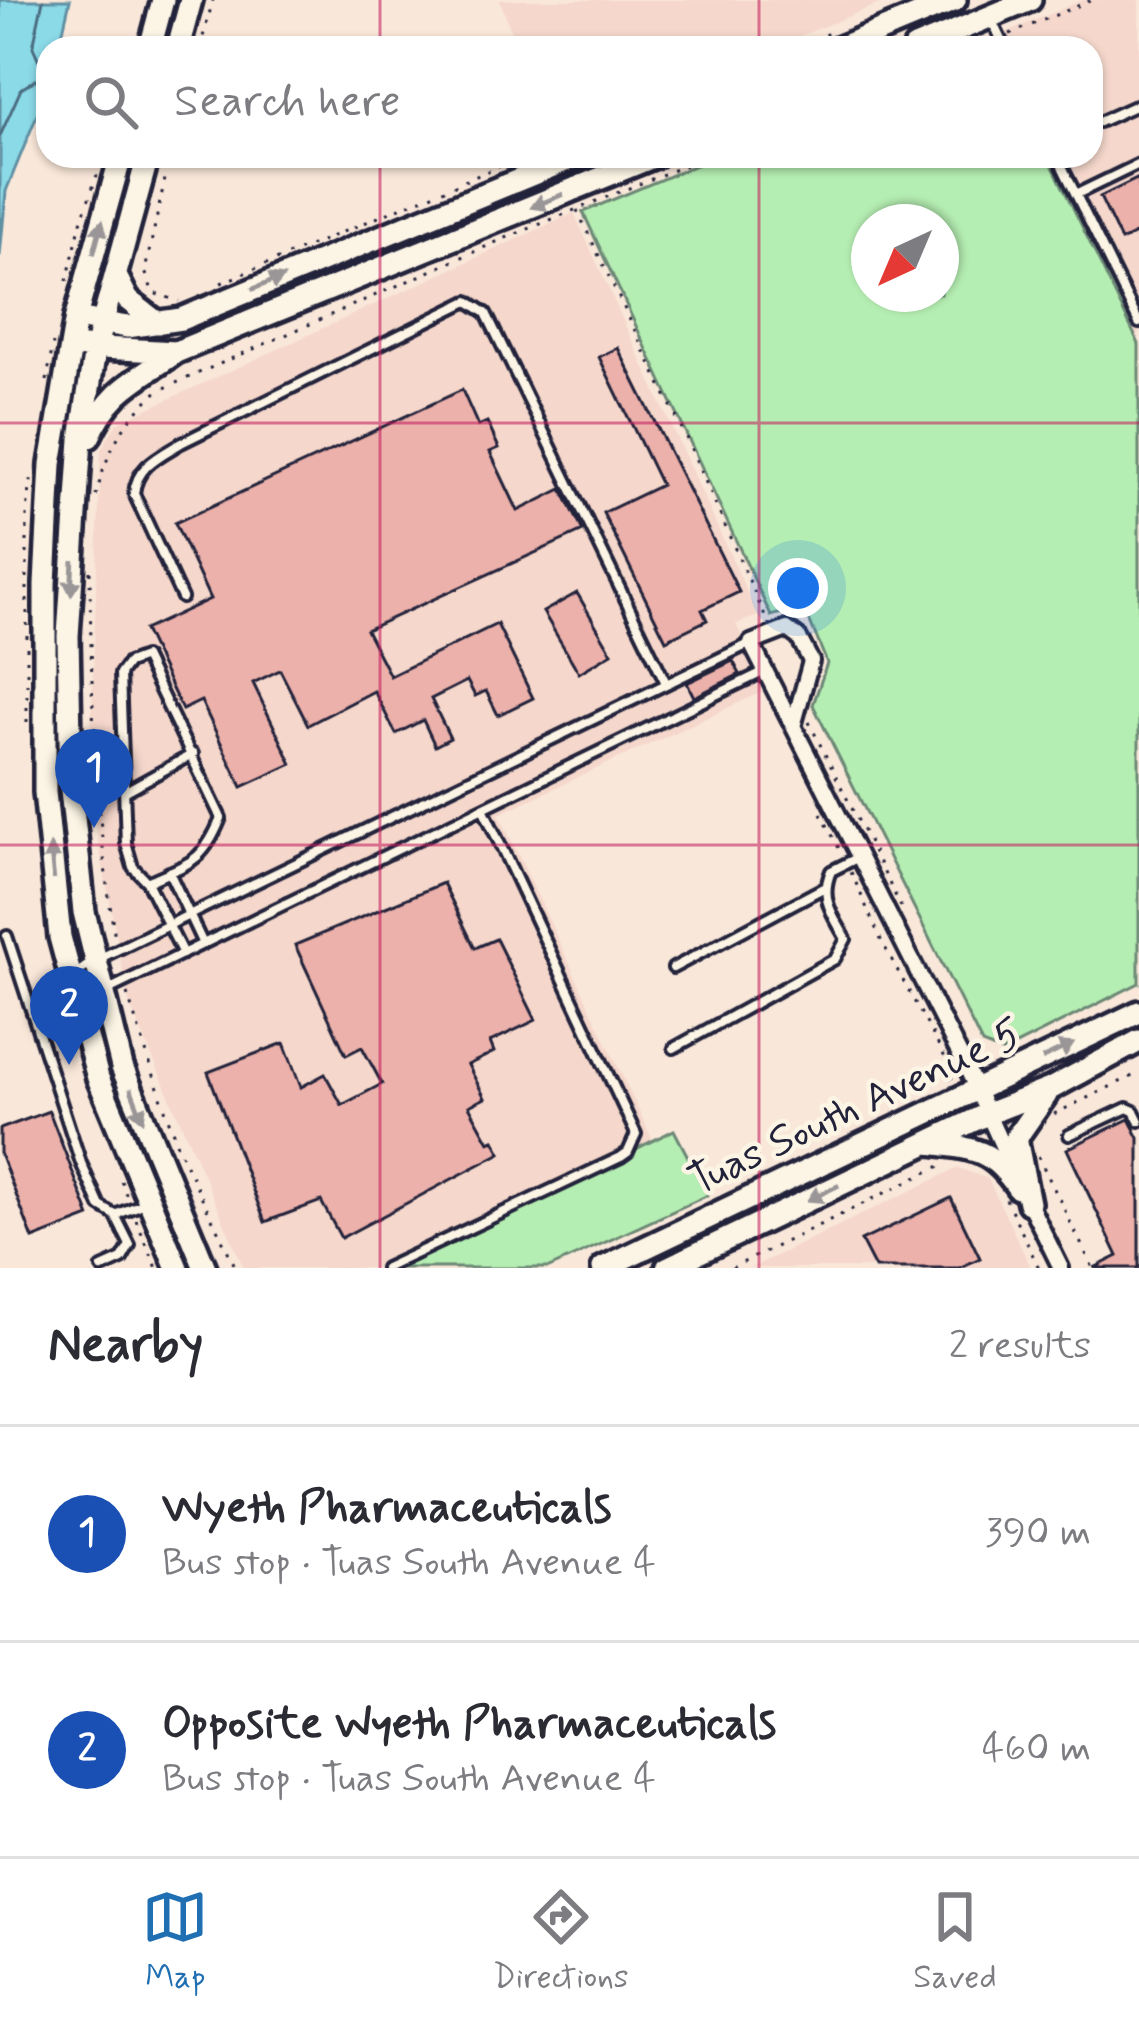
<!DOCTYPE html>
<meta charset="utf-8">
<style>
body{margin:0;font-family:Mynerve,sans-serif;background:#f7f7f7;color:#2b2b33}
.compass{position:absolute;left:851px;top:204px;width:108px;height:108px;border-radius:50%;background:#fff;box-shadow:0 3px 9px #0004;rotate:224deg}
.you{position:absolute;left:798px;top:588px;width:42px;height:42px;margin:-30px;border:9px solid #fff;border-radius:50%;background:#1a73e8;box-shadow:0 0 0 18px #1a73e833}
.badge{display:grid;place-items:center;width:78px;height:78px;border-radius:50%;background:#1f6fb2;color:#fff;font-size:39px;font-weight:700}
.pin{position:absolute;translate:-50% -99px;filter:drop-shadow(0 3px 6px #0008)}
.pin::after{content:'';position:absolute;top:63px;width:42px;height:36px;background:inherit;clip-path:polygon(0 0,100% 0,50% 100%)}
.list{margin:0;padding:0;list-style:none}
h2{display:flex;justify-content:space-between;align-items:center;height:156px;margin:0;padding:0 48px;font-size:51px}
h2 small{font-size:39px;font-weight:400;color:#7c7c81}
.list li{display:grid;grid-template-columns:78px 1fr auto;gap:36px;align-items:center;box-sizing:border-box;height:216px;padding:0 48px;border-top:3px solid #e1e1e2}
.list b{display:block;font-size:45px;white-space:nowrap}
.list p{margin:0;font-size:39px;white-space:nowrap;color:#7c7c81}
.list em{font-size:39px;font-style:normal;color:#7c7c81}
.icon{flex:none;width:66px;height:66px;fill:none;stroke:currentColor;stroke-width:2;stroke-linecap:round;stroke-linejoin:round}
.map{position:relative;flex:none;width:1139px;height:1268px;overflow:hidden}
.search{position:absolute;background:#fff;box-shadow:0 3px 9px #0004;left:36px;right:36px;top:36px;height:132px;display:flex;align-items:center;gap:30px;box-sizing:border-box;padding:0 42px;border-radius:36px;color:#7c7c81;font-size:45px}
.sheet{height:588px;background:#fff}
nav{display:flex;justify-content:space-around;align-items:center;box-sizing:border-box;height:168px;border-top:3px solid #e1e1e2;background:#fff;font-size:33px;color:#7c7c81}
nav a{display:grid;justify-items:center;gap:6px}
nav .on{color:#1f6fb2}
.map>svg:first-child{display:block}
</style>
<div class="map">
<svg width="1139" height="1268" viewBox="0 0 1139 1268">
<rect width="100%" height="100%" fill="#f9e7d9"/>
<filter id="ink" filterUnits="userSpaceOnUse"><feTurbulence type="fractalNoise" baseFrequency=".00833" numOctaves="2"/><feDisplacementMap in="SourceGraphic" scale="24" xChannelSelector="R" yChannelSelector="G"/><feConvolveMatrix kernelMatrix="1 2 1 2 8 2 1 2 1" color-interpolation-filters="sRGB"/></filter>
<g filter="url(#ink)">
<path fill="#f5d7cb" d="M 500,0 L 889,0 L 770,48 L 517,48 Z
M 1083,0 L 1139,0 L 1139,344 L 1048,156 L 1091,156 L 1091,48 L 995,48 L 991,39 Z
M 574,213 L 758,616 L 736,624 L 766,690 L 499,814 L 653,1141 L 400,1268 L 244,1268 L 129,1003 L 89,793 L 101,450 L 117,423 Z
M 958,1168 L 988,1179 L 1031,1268 L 751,1268 Z"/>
<path fill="#b5eeb2" stroke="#6c8876" stroke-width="3" fill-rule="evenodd" d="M 717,156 L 1048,156 L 1139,344 L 1139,983 L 1002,1052 L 982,1044 L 813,705 L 827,663 L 804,607 L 771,616 L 583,212 ZM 869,222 L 941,222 L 941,294 L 869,294 Z
M 674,1130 L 708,1195 L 549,1268 L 400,1268 Z"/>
<path fill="#8bdae8" stroke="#6190a3" stroke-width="3" d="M 0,0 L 70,0 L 59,48 L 48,48 L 48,88 L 6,191 L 0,256 Z"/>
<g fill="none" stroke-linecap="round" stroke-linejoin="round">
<path stroke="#4c6c80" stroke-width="3" d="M 0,136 L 21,89 L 45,74 L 33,47 L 43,0"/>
</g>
<path fill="#ecb1aa" stroke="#22223b" stroke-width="3" d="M 1139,178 L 1139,232 L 1121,241 L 1100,197 Z
M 618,348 L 739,592 L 702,610 L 707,620 L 666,640 L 603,513 L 661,485 L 599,357 Z
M 462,390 L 478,426 L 487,422 L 499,448 L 490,452 L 518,511 L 562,489 L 583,531 L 366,630 L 390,676 L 497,624 L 533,698 L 498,715 L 486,691 L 475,696 L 467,681 L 431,699 L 450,738 L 435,746 L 423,720 L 396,734 L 374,691 L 308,725 L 280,670 L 253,683 L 292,764 L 242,787 L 201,701 L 182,710 L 144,630 L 210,599 L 175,523 Z
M 577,593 L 612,653 L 579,673 L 543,612 Z
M 733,661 L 740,674 L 694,697 L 687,683 Z
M 443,883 L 475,948 L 496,939 L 536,1020 L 490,1042 L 494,1052 L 468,1065 L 485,1098 L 469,1106 L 489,1142 L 494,1140 L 501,1153 L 341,1238 L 321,1201 L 265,1222 L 208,1072 L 284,1043 L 301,1087 L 325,1074 L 342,1105 L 382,1084 L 362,1047 L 346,1055 L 295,945 Z
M 49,1111 L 90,1217 L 33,1239 L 0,1153 L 0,1129 Z
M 1129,1119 L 1139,1138 L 1139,1268 L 1094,1268 L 1118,1256 L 1067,1149 Z
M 951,1198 L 980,1258 L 959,1268 L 875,1268 L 861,1241 Z"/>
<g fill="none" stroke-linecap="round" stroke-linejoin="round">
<defs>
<path id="lane" d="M 990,17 L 1005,48
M 1099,122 L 1139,104
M 1057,156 L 1139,323
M 1077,194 L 1139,164
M 182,598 L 134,494 C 136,466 160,456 181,443 L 468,301 L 486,313 L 666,683
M 144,657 L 221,818 C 203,863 189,863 147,882 L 133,867 L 126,843 L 120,674 L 128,663 Z
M 124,792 L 193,754
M 169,872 L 203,944
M 147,882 L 183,954
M 7,936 L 81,1163 L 100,1206 L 115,1215 L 145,1203
M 673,968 L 823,888
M 72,977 L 94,961 L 751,643
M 106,991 L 763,672
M 674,1048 L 835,959 L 846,939 C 833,915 819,899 831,871 L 859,857
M 1069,1135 L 1127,1108 L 1134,1111 L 1139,1121
M 102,1268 L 122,1259 L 130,1245 L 115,1215
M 385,1268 L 621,1157 L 628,1152 L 636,1134 L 483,808"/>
<path id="street" d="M 794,723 L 811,661 L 799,638 L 787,629 L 751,643 L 969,1073 L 1015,1174
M 1027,1199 L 1061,1268"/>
<path id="secondary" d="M 150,48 L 163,0
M 178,48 L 191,0
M 839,48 L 955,0
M 915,48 L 1030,0
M 121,156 L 76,317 L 51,464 L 45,584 L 45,792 L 60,937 L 98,1078 L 177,1268
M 148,156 L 95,350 L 81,439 L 68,636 L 71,789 L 84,912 L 122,1067 L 205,1268
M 117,278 L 128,300 L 158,323
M 88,320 L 127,327 L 181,319 L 577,156
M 83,347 L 176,352 L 655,156
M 89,437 C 110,389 136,381 176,352
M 929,1143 C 973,1148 992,1149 1018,1188
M 1029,1203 L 1016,1138 L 1046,1095
M 603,1268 L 1139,1012
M 667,1268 L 987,1114 L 1050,1089 L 1139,1041"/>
</defs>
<use href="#lane" stroke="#22223b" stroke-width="16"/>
<use href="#street" stroke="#22223b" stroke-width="22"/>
<use href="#secondary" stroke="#22223b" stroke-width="30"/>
<path stroke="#22223b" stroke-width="3" stroke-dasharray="3 9" stroke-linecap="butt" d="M 1010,34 L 1092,0
M 200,48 L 213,0
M 791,48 L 829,33
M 975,48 L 990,42
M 170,156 L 145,271 L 153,293 L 179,301
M 577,210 L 684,433 L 767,621
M 67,281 L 81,222 L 97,175
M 221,283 L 524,156
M 47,381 L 53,343
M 96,496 C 107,451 122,421 158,391 L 501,240 L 708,156
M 90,571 C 91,696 95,815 115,938
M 27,722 L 27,511 L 32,474
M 809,722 L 901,907
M 821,813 L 841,852
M 851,872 L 881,940 L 948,1063 L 952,1080
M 127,994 L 178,1148 L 236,1268
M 1054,1114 L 1139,1073
M 1038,1156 L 1093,1268
M 121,1181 L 128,1200
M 1006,1199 L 1039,1268
M 136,1220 L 157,1268
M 732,1268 L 946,1163"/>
<use href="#lane" stroke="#fcf5e5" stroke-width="8"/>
<use href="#street" stroke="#fcf5e5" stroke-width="14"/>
<use href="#secondary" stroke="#fcf5e5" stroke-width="21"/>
</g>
<defs><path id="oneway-solid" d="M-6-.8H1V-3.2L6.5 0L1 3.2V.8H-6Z" transform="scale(3)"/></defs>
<g fill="#9a9698">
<use href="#oneway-solid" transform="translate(547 201) rotate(157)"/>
<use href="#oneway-solid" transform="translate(98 237) rotate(-75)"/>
<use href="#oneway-solid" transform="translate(268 283) rotate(-22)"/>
<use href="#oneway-solid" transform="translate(72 578) rotate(93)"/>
<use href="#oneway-solid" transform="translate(52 862) rotate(-96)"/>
<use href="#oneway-solid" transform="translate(1058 1051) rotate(-26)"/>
<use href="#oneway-solid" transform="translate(137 1105) rotate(69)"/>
<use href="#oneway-solid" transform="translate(823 1193) rotate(154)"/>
</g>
</g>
<path fill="none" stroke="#c2185b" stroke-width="3" stroke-opacity="0.55" d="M 380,0 L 380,48M 759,0 L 759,48M 380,156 L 380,1268M 759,156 L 759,1268M 0,423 L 1139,423M 0,845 L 1139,845"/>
<g text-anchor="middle" stroke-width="9" stroke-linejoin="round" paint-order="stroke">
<g font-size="42" fill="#22223b" stroke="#fcf5e5">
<text transform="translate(854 1105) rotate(-25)" y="15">Tuas South Avenue 5</text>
</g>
</g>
</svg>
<svg class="compass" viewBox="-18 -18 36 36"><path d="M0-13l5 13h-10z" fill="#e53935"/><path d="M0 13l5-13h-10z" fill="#7c7c81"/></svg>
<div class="you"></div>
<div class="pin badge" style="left:94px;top:828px;background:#1a4fb4">1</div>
<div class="pin badge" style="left:69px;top:1065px;background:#1a4fb4">2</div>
<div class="search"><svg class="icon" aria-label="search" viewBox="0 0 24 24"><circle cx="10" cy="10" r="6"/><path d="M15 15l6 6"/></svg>Search here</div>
</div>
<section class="sheet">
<h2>Nearby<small>2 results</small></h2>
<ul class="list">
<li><span class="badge" style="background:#1a4fb4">1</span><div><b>Wyeth Pharmaceuticals</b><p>Bus stop · Tuas South Avenue 4</p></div><em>390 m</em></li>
<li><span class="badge" style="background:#1a4fb4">2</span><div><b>Opposite Wyeth Pharmaceuticals</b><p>Bus stop · Tuas South Avenue 4</p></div><em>460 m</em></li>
</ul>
</section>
<nav>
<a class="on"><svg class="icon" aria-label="map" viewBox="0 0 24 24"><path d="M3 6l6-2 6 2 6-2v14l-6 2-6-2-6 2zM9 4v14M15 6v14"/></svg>Map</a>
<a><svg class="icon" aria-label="directions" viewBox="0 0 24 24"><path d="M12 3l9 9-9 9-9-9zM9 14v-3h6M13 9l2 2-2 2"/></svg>Directions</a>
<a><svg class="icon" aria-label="saved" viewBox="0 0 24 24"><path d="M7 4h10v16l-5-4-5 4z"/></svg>Saved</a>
</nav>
